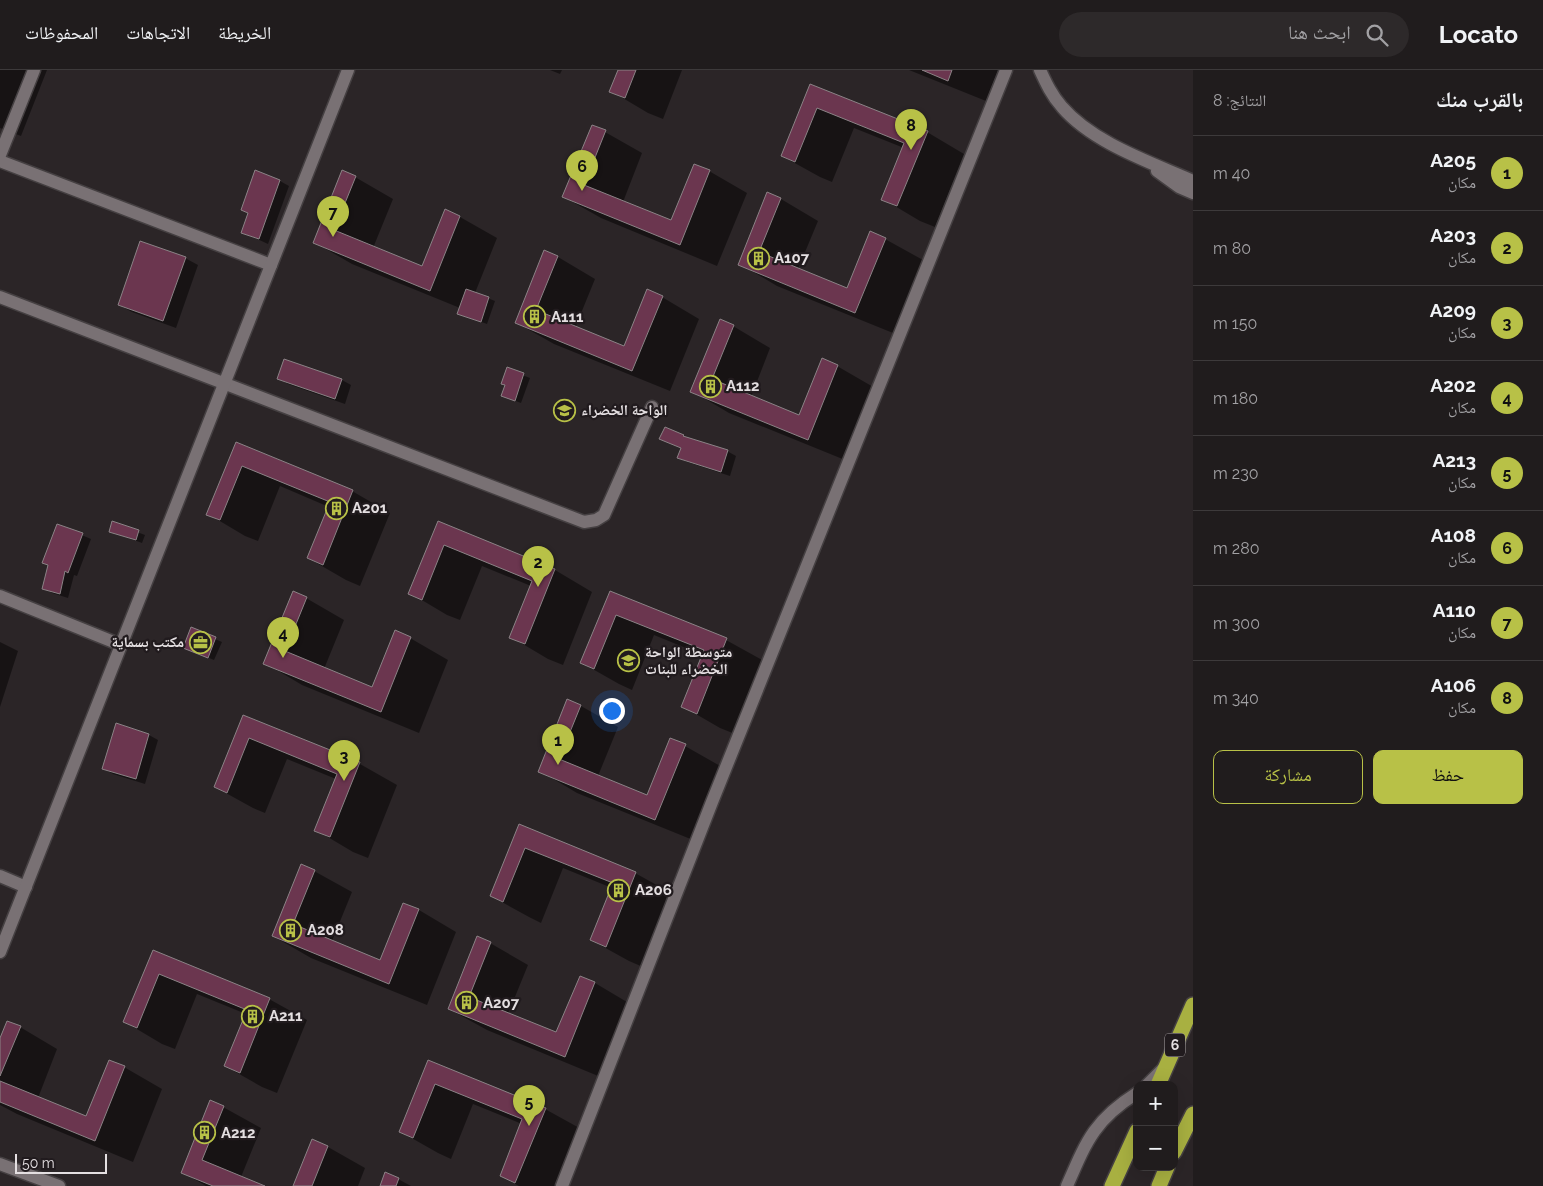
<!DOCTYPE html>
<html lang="ar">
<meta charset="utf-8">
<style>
body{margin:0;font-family:Raleway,"Noto Naskh Arabic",sans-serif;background:#2d292a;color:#f1f3f6;direction:rtl}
.controls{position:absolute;right:15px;bottom:15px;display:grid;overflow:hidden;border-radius:10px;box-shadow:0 5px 20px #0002}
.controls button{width:45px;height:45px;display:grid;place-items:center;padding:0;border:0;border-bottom:1px solid #3d3a3b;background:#201c1d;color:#f1f3f6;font:25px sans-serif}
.scale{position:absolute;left:15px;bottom:12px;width:92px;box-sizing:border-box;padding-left:5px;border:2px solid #e4dfe1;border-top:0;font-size:14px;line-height:18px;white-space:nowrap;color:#e4dfe1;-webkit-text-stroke:4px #211b1e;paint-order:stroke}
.you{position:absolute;left:611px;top:640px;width:18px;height:18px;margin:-12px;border:4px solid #fff;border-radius:50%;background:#1a73e8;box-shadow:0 0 0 8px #1a73e833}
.badge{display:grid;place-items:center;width:32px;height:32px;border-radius:50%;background:#b8c147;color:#111;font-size:16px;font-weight:700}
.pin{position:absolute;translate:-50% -41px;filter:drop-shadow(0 1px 2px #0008)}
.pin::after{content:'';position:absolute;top:26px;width:18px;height:15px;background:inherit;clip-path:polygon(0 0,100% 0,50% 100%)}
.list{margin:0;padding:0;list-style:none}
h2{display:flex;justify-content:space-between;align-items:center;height:65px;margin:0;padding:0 20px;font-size:21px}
h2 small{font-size:16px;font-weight:400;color:#a2a1a4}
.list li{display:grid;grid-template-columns:32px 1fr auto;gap:15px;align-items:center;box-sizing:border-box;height:75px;padding:0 20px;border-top:1px solid #3d3a3b}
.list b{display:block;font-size:19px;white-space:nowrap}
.list p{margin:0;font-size:16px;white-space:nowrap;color:#a2a1a4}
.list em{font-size:16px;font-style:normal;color:#a2a1a4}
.actions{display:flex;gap:10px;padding:15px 20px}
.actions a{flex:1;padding:11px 0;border:1px solid #b8c147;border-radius:10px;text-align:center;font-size:18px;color:#b8c147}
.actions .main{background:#b8c147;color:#111}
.icon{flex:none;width:28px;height:28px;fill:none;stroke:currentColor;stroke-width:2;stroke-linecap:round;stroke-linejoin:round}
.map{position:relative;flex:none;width:1193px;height:1116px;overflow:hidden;direction:ltr}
header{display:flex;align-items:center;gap:30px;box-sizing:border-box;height:70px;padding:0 25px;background:#201c1d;border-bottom:1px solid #3d3a3b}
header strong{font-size:24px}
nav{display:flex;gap:28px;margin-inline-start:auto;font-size:18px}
.search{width:350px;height:45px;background:#2d292a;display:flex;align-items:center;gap:12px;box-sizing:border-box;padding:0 18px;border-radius:28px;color:#a2a1a4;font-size:19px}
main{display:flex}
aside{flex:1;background:#201c1d}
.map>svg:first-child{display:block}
</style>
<header>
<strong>Locato</strong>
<div class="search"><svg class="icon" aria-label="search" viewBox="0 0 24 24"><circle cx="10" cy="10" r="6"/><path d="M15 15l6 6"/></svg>ابحث هنا</div>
<nav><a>الخريطة</a><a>الاتجاهات</a><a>المحفوظات</a></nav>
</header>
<main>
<aside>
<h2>بالقرب منك<small>النتائج: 8</small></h2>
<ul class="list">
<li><span class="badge">1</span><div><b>A205</b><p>مكان</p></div><em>40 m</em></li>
<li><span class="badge">2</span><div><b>A203</b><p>مكان</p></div><em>80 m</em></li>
<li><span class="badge">3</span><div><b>A209</b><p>مكان</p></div><em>150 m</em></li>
<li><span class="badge">4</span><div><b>A202</b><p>مكان</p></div><em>180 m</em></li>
<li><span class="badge">5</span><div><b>A213</b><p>مكان</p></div><em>230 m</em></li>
<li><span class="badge">6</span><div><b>A108</b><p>مكان</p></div><em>280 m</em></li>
<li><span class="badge">7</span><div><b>A110</b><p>مكان</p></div><em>300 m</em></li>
<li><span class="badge">8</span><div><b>A106</b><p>مكان</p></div><em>340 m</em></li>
</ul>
<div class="actions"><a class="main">حفظ</a><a>مشاركة</a></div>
</aside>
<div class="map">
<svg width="1193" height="1116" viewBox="0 0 1193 1116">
<rect width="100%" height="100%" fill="#2b2527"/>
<path fill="#0007" d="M 0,0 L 47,0 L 21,66 L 0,58 Z
M 550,0 L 562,0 L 560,4 Z
M 619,0 L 682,0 L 663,49 L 648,43 L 611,21 Z
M 909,0 L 998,0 L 986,31 Z
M 811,15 L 927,62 L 964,84 L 935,157 L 920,151 L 883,129 L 904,78 L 854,58 L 832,112 L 820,107 L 782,86 Z
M 605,62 L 642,83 L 623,132 L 672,152 L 709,101 L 747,123 L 717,196 L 601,148 L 564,127 Z
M 256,102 L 280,111 L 289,116 L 268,174 L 242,162 L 249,144 Z
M 355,107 L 393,129 L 373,178 L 422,198 L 445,141 L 460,147 L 497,168 L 475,223 L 495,231 L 487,254 L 459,244 L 460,238 L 352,194 L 314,172 Z
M 768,124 L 781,129 L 818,151 L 798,199 L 847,220 L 885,169 L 923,190 L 893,263 L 777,216 L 740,194 Z
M 545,182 L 558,187 L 595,209 L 575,258 L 624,278 L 662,227 L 699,249 L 670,321 L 554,274 L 517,253 Z
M 185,188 L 198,195 L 176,258 L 132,242 L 119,235 Z
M 733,256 L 770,278 L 751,327 L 800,347 L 837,296 L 875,318 L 845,390 L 729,343 L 692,321 Z
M 285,290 L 342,310 L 351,315 L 345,334 L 288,314 L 278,308 Z
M 507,299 L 530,308 L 521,333 L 503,326 L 506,316 Z
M 683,366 L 690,370 L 727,381 L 736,386 L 730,406 L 687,392 L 679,388 L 682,379 L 661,369 Z
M 236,374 L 352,421 L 390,443 L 360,516 L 346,510 L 308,488 L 329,437 L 280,416 L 258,471 L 245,466 L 208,444 Z
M 113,453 L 145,465 L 142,473 L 110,461 Z
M 439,453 L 555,500 L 592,522 L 563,595 L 548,589 L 511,567 L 531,516 L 482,496 L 460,550 L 447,545 L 410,523 Z
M 58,455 L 91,469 L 77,506 L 74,505 L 68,528 L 52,523 L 43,518 Z
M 610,522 L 726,570 L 764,591 L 735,664 L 720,658 L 682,636 L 703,585 L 654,565 L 632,620 L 619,614 L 582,593 Z
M 306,528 L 344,550 L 324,599 L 373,619 L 410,568 L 448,590 L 419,663 L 302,615 L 265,593 Z
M 192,559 L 222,572 L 214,590 L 190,580 Z
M 0,572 L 18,581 L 0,637 Z
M 581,636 L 618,657 L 598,706 L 647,726 L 685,676 L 722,697 L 693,770 L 577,723 L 540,701 Z
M 244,646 L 360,694 L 397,715 L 368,788 L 353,782 L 316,760 L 336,709 L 287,689 L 265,743 L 253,738 L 215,717 Z
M 116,655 L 149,665 L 158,670 L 145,714 L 113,704 L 103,698 Z
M 520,755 L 635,803 L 673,824 L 643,897 L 629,891 L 591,870 L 612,818 L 563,798 L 541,853 L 529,847 L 491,826 Z
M 314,801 L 352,822 L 332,871 L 381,891 L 404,834 L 419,840 L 456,862 L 427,935 L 311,888 L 273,866 Z
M 478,868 L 490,873 L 528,895 L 508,944 L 557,964 L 580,907 L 595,913 L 632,935 L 603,1008 L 487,960 L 449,939 Z
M 153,882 L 269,929 L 307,950 L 277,1023 L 262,1017 L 225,996 L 246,944 L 197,924 L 175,979 L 162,974 L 125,952 Z
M 20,957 L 57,979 L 38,1028 L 87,1048 L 124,997 L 162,1019 L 133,1092 L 17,1044 L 0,1035 L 0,971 Z
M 429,991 L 545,1039 L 583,1060 L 560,1116 L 519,1116 L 501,1106 L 522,1054 L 473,1034 L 451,1089 L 438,1083 L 401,1062 Z
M 223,1037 L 261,1058 L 241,1107 L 262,1116 L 206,1116 L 182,1102 Z
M 313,1071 L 328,1077 L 365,1098 L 358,1116 L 295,1116 Z
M 398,1109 L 411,1116 L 381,1116 Z"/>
<path fill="#6b364f" stroke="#8b8386" d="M 618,0 L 636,0 L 625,28 L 609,22 Z
M 922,0 L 952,0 L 948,11 Z
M 810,14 L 928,61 L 897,136 L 881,130 L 904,73 L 817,38 L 795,92 L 781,86 Z
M 592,55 L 606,60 L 584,115 L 671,150 L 694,94 L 710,100 L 680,175 L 562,127 Z
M 255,100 L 280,110 L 259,169 L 241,163 L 248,143 L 241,140 Z
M 342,100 L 356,106 L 334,160 L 422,196 L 445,139 L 460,146 L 430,221 L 313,173 Z
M 767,122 L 781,128 L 759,182 L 847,218 L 870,161 L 886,168 L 855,243 L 738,195 Z
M 140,171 L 186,187 L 163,251 L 118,235 Z
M 544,180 L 558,186 L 536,240 L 624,276 L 647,219 L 663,226 L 632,301 L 515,253 Z
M 466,219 L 489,227 L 481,252 L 457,244 Z
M 720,249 L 734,255 L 712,309 L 799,345 L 822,288 L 838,295 L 808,370 L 690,322 Z
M 284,289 L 342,309 L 335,329 L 277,309 Z
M 507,297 L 524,303 L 515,331 L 501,326 L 505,315 L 501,314 Z
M 665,357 L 684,365 L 683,366 L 728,380 L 721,402 L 677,388 L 681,378 L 659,369 Z
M 236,372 L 353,420 L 323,495 L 307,488 L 330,432 L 242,396 L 220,450 L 206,445 Z
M 112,451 L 139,460 L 136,470 L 109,462 Z
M 438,451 L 555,499 L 525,574 L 509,568 L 532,511 L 444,475 L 422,530 L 408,524 Z
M 57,454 L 83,463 L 68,503 L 65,501 L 60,524 L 42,519 L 48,495 L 42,493 Z
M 293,521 L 307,527 L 285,581 L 372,617 L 395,560 L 411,567 L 381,642 L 263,594 Z
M 610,521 L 727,568 L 697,644 L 681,637 L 704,580 L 616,545 L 594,599 L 580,593 Z
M 191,557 L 216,567 L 208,588 L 183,578 Z
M 567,629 L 581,635 L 559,689 L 647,725 L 670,668 L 686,674 L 655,750 L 538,702 Z
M 243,645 L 360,692 L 330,767 L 314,761 L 337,704 L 249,668 L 227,723 L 214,717 Z
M 116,653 L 149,664 L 136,709 L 102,699 Z
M 519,754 L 636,802 L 606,877 L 590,870 L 613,813 L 525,778 L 503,832 L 490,826 Z
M 301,794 L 315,800 L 293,854 L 380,890 L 403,833 L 419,839 L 389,914 L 272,866 Z
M 477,866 L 491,872 L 469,927 L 556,962 L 580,906 L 595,912 L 565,987 L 448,939 Z
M 153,880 L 270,928 L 240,1003 L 224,996 L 247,940 L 159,904 L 137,958 L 123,952 Z
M 7,951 L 21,956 L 0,1006 L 0,968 Z
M 109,990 L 125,996 L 95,1071 L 0,1032 L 0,1011 L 86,1046 Z
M 428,990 L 546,1038 L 515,1113 L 500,1106 L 522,1049 L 435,1014 L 413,1068 L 399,1062 Z
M 210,1030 L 224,1036 L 202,1090 L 265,1116 L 213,1116 L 181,1103 Z
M 312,1069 L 328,1076 L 312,1116 L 293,1116 Z
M 385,1102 L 399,1108 L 396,1116 L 380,1116 Z"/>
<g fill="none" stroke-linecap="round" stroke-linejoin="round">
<defs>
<path id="street" d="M 0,85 L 34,0
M 0,91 L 271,195
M 0,227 L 584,452 L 596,450 L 604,445 L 652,337
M 0,526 L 121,575
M 0,806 L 26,817
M 0,1094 L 59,1116
M 562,1116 L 712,732 L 1006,0"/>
<path id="secondary" d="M 1040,0 C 1046,13 1052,26 1062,37 C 1093,73 1150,92 1193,111
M 1157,101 L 1179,117 L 1193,123
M 0,882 L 348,0
M 1147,1015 L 1163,999
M 1067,1116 C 1086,1072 1094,1050 1137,1023"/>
<path id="highway" d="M 1158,1015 L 1193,935
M 1174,1082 L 1193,1044
M 1112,1116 L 1137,1061
M 1159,1116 L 1167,1097"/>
</defs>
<use href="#street" stroke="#454042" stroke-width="15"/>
<use href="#secondary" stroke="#454042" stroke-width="15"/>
<use href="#highway" stroke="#454042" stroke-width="18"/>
<use href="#street" stroke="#797174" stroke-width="12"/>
<use href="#secondary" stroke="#797174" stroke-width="12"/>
<use href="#highway" stroke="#a8b041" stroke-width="15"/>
</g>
<defs>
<symbol id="building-ring" viewBox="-11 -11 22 22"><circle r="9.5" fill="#211b1e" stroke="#b8c147" stroke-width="1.5"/><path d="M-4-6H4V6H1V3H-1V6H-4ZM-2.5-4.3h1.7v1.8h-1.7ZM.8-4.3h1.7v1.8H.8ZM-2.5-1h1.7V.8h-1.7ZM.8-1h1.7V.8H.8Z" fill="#b8c147"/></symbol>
<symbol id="school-ring" viewBox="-11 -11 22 22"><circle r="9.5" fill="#211b1e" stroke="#b8c147" stroke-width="1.5"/><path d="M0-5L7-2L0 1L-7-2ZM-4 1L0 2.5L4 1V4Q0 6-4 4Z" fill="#b8c147"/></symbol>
<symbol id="office-ring" viewBox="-11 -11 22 22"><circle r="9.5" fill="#211b1e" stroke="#b8c147" stroke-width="1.5"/><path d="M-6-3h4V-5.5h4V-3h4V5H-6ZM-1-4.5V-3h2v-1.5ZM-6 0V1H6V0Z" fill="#b8c147"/></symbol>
</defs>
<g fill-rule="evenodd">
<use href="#building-ring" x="746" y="176" width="25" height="25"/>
<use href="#building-ring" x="522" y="234" width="25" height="25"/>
<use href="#building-ring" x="698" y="304" width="25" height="25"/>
<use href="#school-ring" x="552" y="328" width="25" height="25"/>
<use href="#building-ring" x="324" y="426" width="25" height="25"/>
<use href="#office-ring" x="188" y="560" width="25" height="25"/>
<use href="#school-ring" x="616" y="578" width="25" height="25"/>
<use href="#building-ring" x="606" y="808" width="25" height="25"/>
<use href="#building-ring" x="278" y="848" width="25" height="25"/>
<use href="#building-ring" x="454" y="920" width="25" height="25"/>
<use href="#building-ring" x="240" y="934" width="25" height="25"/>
<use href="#building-ring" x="192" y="1050" width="25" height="25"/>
</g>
<g text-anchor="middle" stroke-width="4.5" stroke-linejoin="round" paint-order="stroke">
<rect fill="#211b1e" stroke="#aaa4a6" stroke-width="1" x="1165" y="963.5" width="20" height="23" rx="4"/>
<g font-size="14" font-weight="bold" fill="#e4dfe1">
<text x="1175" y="980">6</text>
</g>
<g font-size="15" font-weight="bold" fill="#e4dfe1" stroke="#211b1e" text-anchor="start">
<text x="774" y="193">A107</text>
<text x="551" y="252">A111</text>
<text x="726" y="321">A112</text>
<text x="581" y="345">الواحة الخضراء</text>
<text x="352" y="443">A201</text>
<text x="184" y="577" text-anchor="end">مكتب بسماية</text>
<text x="645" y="587">متوسطة الواحة<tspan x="645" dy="17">الخضراء للبنات</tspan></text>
<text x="635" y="825">A206</text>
<text x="307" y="865">A208</text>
<text x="483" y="938">A207</text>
<text x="269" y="951">A211</text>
<text x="221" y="1068">A212</text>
</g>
</g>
</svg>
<div class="controls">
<button>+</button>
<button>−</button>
</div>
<div class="scale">50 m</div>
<div class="you"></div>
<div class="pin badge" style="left:558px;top:695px">1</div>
<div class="pin badge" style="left:538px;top:517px">2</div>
<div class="pin badge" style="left:344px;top:711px">3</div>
<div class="pin badge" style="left:283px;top:588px">4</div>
<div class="pin badge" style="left:529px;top:1056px">5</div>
<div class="pin badge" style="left:582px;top:121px">6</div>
<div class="pin badge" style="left:333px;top:167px">7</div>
<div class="pin badge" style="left:911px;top:80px">8</div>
</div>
</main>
